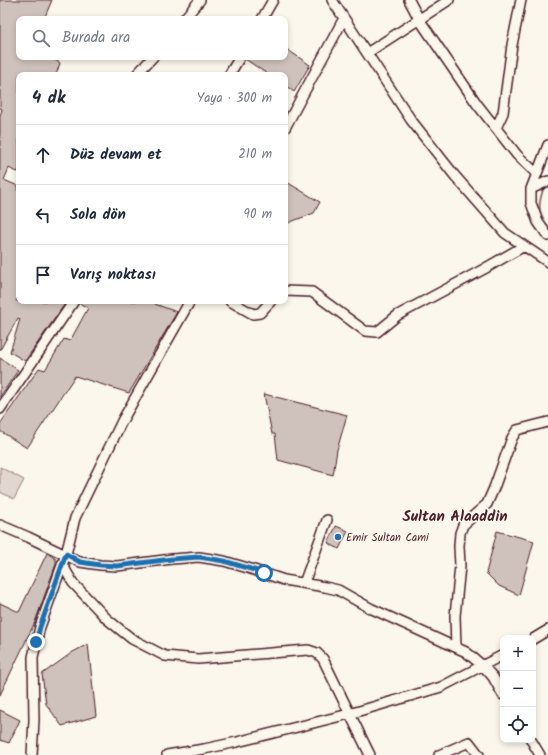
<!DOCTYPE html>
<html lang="tr">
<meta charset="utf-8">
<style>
body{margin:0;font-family:Kalam,sans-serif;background:#f6f6f7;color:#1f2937}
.controls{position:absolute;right:12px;bottom:12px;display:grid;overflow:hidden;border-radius:8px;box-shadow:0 2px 6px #0003}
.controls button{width:36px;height:36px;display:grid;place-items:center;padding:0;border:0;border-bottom:1px solid #e0e1e3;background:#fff;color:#1f2937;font:20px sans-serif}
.stop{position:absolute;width:12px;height:12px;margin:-9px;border:3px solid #1f6fb2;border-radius:50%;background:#fff}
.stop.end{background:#1f6fb2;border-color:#fff;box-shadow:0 1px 4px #0008}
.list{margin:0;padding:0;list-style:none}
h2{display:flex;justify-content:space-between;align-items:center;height:52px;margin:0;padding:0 16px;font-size:17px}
h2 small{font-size:13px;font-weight:400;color:#747a83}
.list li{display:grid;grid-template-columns:26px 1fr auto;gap:12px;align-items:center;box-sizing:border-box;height:60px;padding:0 16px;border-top:1px solid #e0e1e3}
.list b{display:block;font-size:15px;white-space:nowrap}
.list em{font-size:13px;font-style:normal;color:#747a83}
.icon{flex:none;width:22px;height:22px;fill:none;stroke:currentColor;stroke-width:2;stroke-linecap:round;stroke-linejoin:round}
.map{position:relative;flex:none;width:548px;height:755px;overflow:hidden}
.search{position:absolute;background:#fff;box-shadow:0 2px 6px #0003;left:16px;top:16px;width:272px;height:44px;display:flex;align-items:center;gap:10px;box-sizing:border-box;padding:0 14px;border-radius:8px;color:#747a83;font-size:15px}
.panel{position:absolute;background:#fff;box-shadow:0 2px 6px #0003;left:16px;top:72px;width:272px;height:232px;border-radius:8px}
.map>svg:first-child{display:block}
</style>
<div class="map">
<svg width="548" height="755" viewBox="0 0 548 755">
<rect width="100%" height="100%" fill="#fbf7ec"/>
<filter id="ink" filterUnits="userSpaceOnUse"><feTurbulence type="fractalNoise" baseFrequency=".025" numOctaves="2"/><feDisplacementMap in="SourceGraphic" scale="8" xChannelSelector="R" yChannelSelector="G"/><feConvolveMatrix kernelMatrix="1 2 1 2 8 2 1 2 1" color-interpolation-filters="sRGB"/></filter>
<g filter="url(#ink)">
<path fill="#e2d7d0" stroke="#967b7e" d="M 0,467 L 24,480 L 14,499 L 0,492 Z"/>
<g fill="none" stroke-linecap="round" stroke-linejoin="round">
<path stroke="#907477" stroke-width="2" d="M 544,187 C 538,204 537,211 548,226"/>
</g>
<path fill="#cfc2bc" stroke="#4a1f2b" d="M 0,0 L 52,0 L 44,19 L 19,19 L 19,57 L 50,57 L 60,63 L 56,75 L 19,75 L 19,172 L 14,171 L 9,168 L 4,180 L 18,186 L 17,190 L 19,192 L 19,296 L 16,301 L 67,301 L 25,361 L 10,352 L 20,319 L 18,318 L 0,350 L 0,116 L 2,109 L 0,108 Z
M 285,48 L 310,65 L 294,92 L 285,85 L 285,75 L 269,75 L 245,59 L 246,57 L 285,57 Z
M 285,181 L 320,202 L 314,213 L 285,224 Z
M 80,301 L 156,301 L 155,304 L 177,312 L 129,393 L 75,376 L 27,448 L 0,431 L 0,424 L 39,368 L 45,370 L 64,339 L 70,341 L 88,308 L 79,303 Z
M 0,358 L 18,370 L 0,397 Z
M 264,394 L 347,415 L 337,450 L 333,475 L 278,460 L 275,434 L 272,434 Z
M 336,526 L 348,531 L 339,549 L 328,543 Z
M 497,531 L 534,541 L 519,595 L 499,586 L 486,573 Z
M 47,553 L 56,559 L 56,564 L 35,622 L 0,695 L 0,603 L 19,612 Z
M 88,644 L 96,716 L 62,726 L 46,704 L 42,674 L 73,652 Z
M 0,710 L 20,720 L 9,743 L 0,740 Z"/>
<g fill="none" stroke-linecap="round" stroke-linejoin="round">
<defs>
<path id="minor" d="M 332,0 L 411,120 L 455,176 L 505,233 L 548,262
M 409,0 L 419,19 L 477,104 L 517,155 L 537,174
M 184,19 L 200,0
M 262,19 L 273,0
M 367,53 L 449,0
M 136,75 L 153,57
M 229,75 L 240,57
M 285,128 L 344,18
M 496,128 L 503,113 L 512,45 L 521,0
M 548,145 L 531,189 L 531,203 L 538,222 L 548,236
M 531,189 L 548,181
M 285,291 L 312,292 L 365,331 L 377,332 L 398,315 L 484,269 L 524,246
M 230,301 L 253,314 L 260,313 L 271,301
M 0,409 L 74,301
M 0,525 L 28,537 L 80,562 L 100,565 L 117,566 L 172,559 L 199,557 L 224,561 L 251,569 L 284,580 L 325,587 L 338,590 L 370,608 L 466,652 L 483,666 L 493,677 L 503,695
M 62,564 L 73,583 L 107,619 L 132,639 L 165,656 L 198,659 L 308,650 L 317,653 L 323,659 L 370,755
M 304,583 L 327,520
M 533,639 L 548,630
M 456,647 L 455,616 L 460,566 L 459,546 L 460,533 L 463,525 L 487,504 L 494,488 L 512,438 L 517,430 L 548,422
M 531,740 L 540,755
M 32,755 L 34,720 L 33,657 L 40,627 L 66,554 L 75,518 L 122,421 L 190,301
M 167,755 L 204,749 L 237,742 L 349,714 L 441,687 L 503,655
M 439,755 L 469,742 L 479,755"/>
</defs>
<use href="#minor" stroke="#4a1f2b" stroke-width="12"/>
<use href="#minor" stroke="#fbf7ec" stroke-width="9"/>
</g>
</g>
<g fill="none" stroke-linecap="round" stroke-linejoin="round" filter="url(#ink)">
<path stroke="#1f6fb2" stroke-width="5" d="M 36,642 L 40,627 L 66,554 L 80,562 L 100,565 L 117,566 L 172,559 L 199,557 L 224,561 L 264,573"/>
</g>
<circle fill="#1f6fb2" stroke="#fbf7ec" stroke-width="1.5" cx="338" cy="537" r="4"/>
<g text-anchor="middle" stroke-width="3.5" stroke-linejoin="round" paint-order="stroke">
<g font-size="11" fill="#4a1f2b" stroke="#fbf7ec" text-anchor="start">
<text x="346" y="541">Emir Sultan Cami</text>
</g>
<g font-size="15" font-weight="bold" fill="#4a1f2b" stroke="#fbf7ec">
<text x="455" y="521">Sultan Alaaddin</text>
</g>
</g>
</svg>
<div class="controls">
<button>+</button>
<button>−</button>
<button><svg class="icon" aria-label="locate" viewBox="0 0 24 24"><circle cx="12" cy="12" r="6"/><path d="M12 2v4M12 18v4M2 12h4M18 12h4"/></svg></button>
</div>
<div class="stop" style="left:264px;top:573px"></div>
<div class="stop end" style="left:36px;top:642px"></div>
<div class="search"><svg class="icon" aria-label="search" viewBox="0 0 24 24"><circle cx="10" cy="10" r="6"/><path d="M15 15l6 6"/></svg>Burada ara</div>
<section class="panel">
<h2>4 dk<small>Yaya · 300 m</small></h2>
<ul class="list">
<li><svg class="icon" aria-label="ahead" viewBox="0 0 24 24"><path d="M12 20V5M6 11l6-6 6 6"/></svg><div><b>Düz devam et</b></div><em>210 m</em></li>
<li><svg class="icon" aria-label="left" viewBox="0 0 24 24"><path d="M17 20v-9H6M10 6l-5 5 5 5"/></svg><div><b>Sola dön</b></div><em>90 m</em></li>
<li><svg class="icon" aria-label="arrive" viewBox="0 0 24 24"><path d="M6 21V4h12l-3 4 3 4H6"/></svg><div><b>Varış noktası</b></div></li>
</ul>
</section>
</div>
